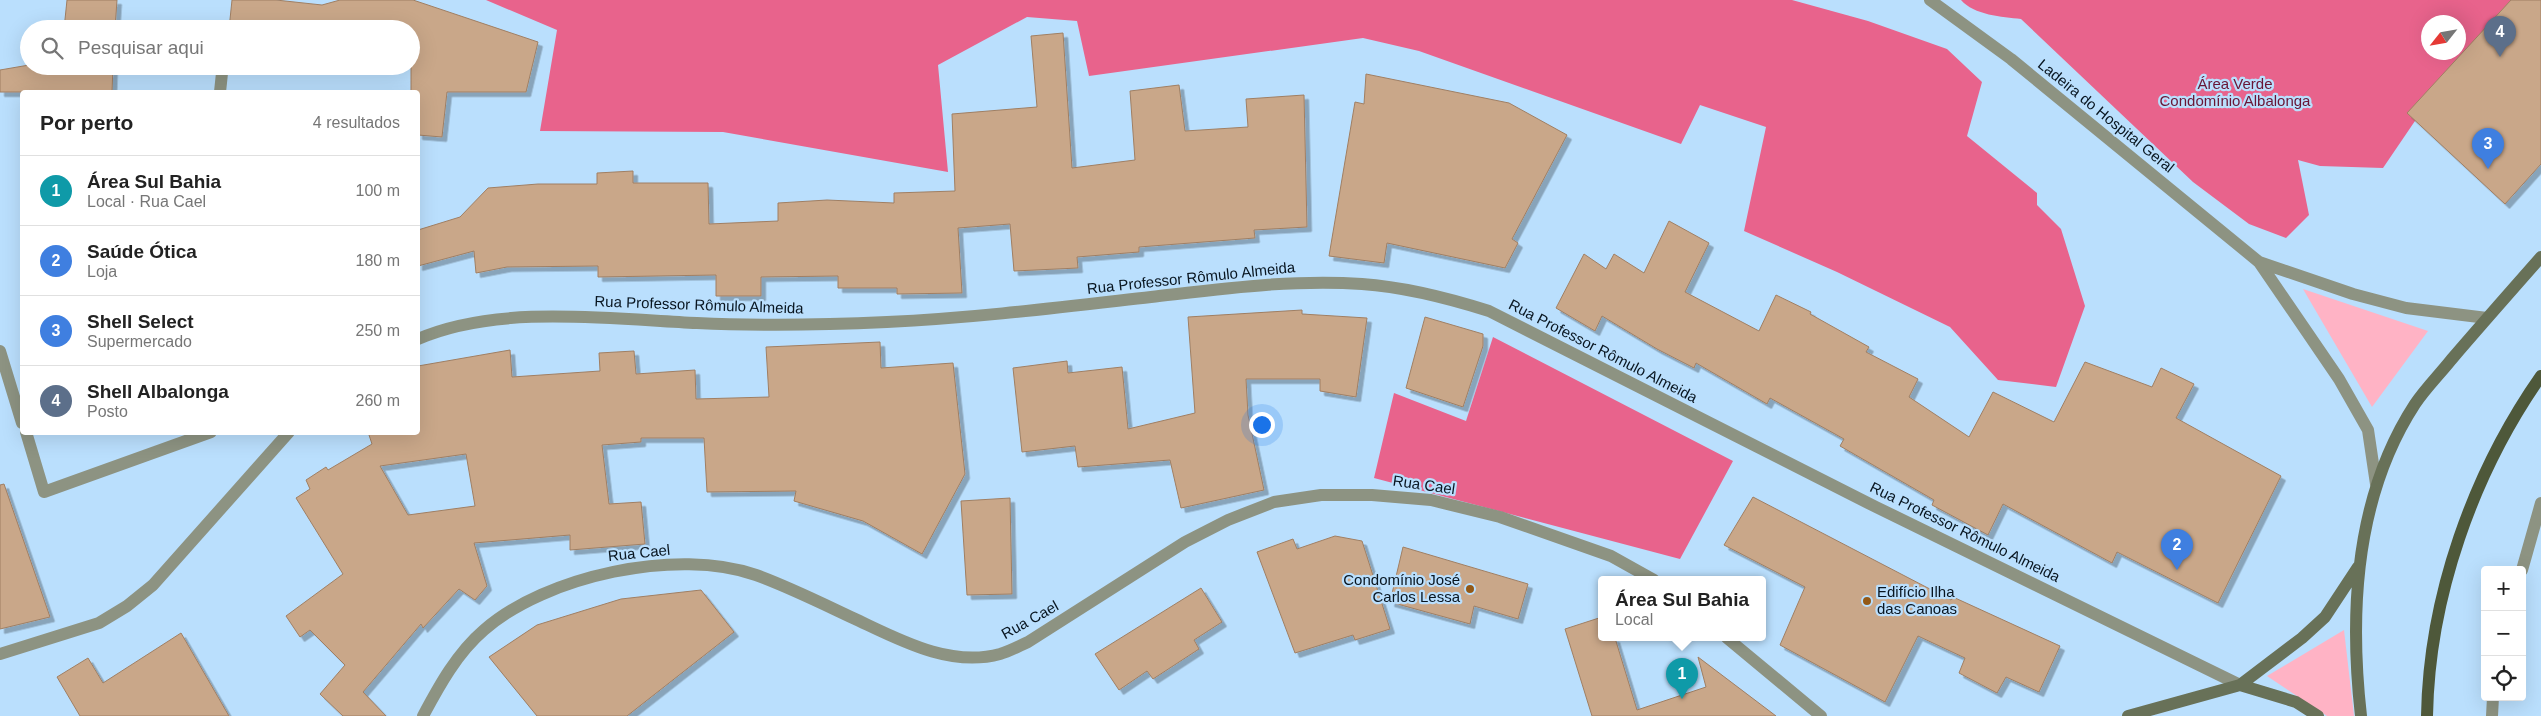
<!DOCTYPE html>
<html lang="pt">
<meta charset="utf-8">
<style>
body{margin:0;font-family:Arial,sans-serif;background:#f2f2f2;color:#222}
.controls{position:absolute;right:15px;bottom:15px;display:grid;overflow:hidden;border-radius:5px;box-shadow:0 5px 20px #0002}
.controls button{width:45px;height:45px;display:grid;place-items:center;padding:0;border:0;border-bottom:1px solid #e0e0e0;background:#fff;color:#222;font:25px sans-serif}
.compass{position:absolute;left:2421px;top:15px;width:45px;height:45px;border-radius:50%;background:#fff;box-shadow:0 5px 20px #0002;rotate:239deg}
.you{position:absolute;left:1261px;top:424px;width:18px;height:18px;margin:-12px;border:4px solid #fff;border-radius:50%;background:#1a73e8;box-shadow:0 0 0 8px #1a73e833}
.badge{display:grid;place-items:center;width:32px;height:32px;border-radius:50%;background:#2563eb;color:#fff;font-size:16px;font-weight:700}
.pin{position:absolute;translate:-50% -41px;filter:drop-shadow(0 1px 2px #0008)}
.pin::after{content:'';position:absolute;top:26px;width:18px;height:15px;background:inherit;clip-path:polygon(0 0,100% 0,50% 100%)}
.popup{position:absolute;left:1598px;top:576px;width:168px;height:65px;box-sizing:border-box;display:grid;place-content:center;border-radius:5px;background:#fff;filter:drop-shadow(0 1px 4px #0005);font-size:16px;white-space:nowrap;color:#767676}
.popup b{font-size:19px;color:#222}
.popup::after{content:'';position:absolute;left:50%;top:100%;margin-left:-10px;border:10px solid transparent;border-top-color:#fff}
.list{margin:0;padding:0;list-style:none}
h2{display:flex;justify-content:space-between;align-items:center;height:65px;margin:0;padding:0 20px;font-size:21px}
h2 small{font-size:16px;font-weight:400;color:#767676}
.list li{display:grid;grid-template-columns:32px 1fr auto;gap:15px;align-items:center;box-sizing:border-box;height:70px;padding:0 20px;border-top:1px solid #e0e0e0}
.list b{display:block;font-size:19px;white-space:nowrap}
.list p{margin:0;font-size:16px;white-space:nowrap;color:#767676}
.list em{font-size:16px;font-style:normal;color:#767676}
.icon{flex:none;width:28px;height:28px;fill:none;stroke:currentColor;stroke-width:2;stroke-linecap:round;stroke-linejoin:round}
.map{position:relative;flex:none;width:2541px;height:716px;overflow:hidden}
.search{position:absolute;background:#fff;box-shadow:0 5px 20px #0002;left:20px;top:20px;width:400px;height:55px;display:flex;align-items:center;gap:12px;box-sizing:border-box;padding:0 18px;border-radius:28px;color:#767676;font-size:19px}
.panel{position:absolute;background:#fff;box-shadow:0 5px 20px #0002;left:20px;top:90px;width:400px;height:345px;border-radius:5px}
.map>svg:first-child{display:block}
</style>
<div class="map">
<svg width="2541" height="716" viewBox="0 0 2541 716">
<defs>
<filter id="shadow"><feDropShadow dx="4.5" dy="4.5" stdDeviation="0" flood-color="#0004"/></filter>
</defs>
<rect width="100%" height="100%" fill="#badffd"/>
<path fill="#ffb3c5" d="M 2303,289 L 2428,331 L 2372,407 Z
M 2344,630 L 2354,716 L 2327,716 L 2267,676 Z"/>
<path fill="#e8638c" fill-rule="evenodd" d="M 486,0 L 1792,0 L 1868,21 L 1947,49 L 1982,82 L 1967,136 L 2037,193 L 2037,205 L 2061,229 L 2085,306 L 2056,387 L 1998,380 L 1950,327 L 1837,272 L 1744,231 L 1766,127 L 1700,105 L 1681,144 L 1419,51 L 1363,38 L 1089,76 L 1077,21 L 1027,17 L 938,65 L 948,172 L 723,132 L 540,131 L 557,30 Z
M 1961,0 L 2511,0 L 2492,24 L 2451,68 L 2383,168 L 2320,166 L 2298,160 L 2309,215 L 2286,238 L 2249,224 L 2193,182 L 2021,19 C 2002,17 1974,15 1961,0 ZM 2428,22 L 2458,22 L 2458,52 L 2428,52 Z
M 1493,337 L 1733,461 L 1680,559 L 1374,478 L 1394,393 L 1466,421 Z"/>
<path fill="#c9a789" stroke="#a07f63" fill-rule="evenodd" filter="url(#shadow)" d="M 67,0 L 117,0 L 115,29 L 64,29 Z
M 232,0 L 276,0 L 322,5 L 340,0 L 413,0 L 538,42 L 526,92 L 447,92 L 442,137 L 418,135 L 418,92 L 411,92 L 411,29 L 229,29 Z
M 2511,0 L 2541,0 L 2541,164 L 2505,204 L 2407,113 Z
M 1063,33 L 1072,168 L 1135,160 L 1130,91 L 1179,85 L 1185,131 L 1248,127 L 1246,99 L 1304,95 L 1307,227 L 1254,230 L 1255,238 L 1139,247 L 1139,252 L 1077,257 L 1078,268 L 1014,271 L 1010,224 L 958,228 L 962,293 L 897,294 L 897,288 L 838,288 L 838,276 L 761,277 L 761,296 L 716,296 L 716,275 L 598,277 L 598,266 L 507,267 L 476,273 L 474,251 L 418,266 L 418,230 L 460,217 L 488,188 L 538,184 L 597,184 L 597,173 L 633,171 L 633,183 L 708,183 L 709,224 L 778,221 L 778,203 L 827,200 L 894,203 L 894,193 L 955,191 L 952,114 L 1037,107 L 1031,36 Z
M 29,65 L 113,66 L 112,92 L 0,92 L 0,70 Z
M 1366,74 L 1509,103 L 1567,135 L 1512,239 L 1518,243 L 1505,268 L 1387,243 L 1384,263 L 1329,256 L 1355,102 L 1364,104 Z
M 1669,221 L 1709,243 L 1685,292 L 1759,331 L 1776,295 L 1811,312 L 1810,314 L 1869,347 L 1866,352 L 1918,379 L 1909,397 L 1969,437 L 1993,392 L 2054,422 L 2085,362 L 2152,387 L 2161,368 L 2194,384 L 2176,418 L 2281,476 L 2218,603 L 2117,552 L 2112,563 L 2003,504 L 1988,535 L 1932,505 L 1934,500 L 1840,446 L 1844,439 L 1770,398 L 1767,404 L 1696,363 L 1694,368 L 1657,349 L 1602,316 L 1595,331 L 1556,308 L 1584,254 L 1606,269 L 1614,254 L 1644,273 Z
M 1302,310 L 1302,314 L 1367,318 L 1356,397 L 1320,391 L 1320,379 L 1246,379 L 1248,415 L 1264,490 L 1181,508 L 1170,460 L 1078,467 L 1075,446 L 1022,452 L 1013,368 L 1067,361 L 1068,373 L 1122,367 L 1128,429 L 1195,413 L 1188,317 Z
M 1425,317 L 1483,334 L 1483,346 L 1463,407 L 1406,388 Z
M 880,342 L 881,368 L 953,363 L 965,474 L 922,554 L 863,521 L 794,501 L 796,491 L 707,492 L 704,438 L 641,438 L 641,442 L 602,445 L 609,504 L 641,502 L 645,544 L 570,550 L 570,535 L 474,543 L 487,586 L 475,600 L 459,589 L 423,628 L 421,624 L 363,692 L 386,716 L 343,716 L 320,694 L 345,665 L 310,630 L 300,637 L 286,616 L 343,574 L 296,498 L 310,489 L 306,480 L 326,467 L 328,470 L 372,444 L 368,432 L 418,432 L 418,366 L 510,350 L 512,377 L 600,371 L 599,353 L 634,351 L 636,374 L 695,370 L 696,399 L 769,397 L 766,347 ZM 466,454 L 475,506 L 408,515 L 380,466 Z
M 4,484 L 50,617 L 0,629 L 0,485 Z
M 1753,497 L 1951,600 L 1953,597 L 2060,646 L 2039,692 L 2006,677 L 1997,693 L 1959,673 L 1965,658 L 1918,636 L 1885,702 L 1780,645 L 1805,587 L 1724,545 Z
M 1010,498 L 1012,594 L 967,595 L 961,501 Z
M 1335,536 L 1362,541 L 1390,629 L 1355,640 L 1353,635 L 1295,653 L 1257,552 L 1293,539 L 1297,549 Z
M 1403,547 L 1528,584 L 1518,619 L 1474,606 L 1470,624 L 1390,602 Z
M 1201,588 L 1222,622 L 1194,640 L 1199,649 L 1153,679 L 1147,671 L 1119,690 L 1095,654 Z
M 701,590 L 734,632 L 627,716 L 537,716 L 489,657 L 537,625 L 621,599 Z
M 1602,617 L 1602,638 L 1615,638 L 1637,710 L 1706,687 L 1698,657 L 1776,716 L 1592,716 L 1565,629 Z
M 181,633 L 229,716 L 80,716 L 57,677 L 88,658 L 103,683 Z"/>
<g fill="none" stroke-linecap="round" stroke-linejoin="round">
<path stroke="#8d9382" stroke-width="12" d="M 1930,0 L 2011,59 L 2259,262 L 2339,379 L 2368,430 L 2376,484
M 2259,262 L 2353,294 L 2406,308 L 2487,318
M 2522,570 L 2541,503
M 2492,716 L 2493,697"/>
<path stroke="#8d9382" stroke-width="12" d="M 220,92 L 222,73
M 418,339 C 498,304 611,319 697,323 C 760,326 823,325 887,322 C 975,318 1063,307 1151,297 C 1221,289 1292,279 1362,284 C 1405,287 1448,298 1489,311 L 1876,507 L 2240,685
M 0,351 L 22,423
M 26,432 L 44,492 L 211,432
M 1727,638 L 1821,716
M 0,654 L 99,623 L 127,606 L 153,585 L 289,432
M 423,716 C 439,686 457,653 484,630 C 545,576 678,547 756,575 C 789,587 821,603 853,618 C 898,639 949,668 1000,654 C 1010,651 1019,646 1028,642 L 1185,542 L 1228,520 L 1274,502 L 1321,495 L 1372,495 L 1431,500 L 1500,517 L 1611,556 L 1654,580"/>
<path stroke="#687158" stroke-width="12" d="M 2240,685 L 2296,702 L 2318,716
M 2128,716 L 2240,685 L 2302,638 L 2325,617 L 2358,567
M 2361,716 C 2349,610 2355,496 2415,404 C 2425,389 2439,375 2451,360 C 2481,325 2511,291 2541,257"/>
<path stroke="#4e583a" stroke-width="12" d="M 2427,716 C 2429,597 2473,473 2541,376"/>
</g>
<g fill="#935917" stroke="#badffd" stroke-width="2">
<circle cx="1470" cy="589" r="5"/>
<circle cx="1867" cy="601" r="5"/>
</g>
<g text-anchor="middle" stroke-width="4.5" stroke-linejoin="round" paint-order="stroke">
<g font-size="15" fill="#691535" stroke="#badffd">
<text x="2235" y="89">Área Verde<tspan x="2235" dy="17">Condomínio Albalonga</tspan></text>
</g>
<g font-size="15" fill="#081520" stroke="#badffd">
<text transform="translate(2106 116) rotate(39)" y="5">Ladeira do Hospital Geral</text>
<text transform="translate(1191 278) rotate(-6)" y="5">Rua Professor Rômulo Almeida</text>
<text transform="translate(699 305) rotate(2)" y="5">Rua Professor Rômulo Almeida</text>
<text transform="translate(1603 351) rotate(27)" y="5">Rua Professor Rômulo Almeida</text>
<text transform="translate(1424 485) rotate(8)" y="5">Rua Cael</text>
<text transform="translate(1965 532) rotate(26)" y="5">Rua Professor Rômulo Almeida</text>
<text transform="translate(639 553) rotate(-6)" y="5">Rua Cael</text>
<text transform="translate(1030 620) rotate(-29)" y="5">Rua Cael</text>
</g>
<g font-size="15" fill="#081520" stroke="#badffd" text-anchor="end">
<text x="1460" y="585">Condomínio José<tspan x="1460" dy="17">Carlos Lessa</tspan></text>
<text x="1877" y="597" text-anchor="start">Edifício Ilha<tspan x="1877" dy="17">das Canoas</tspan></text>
</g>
</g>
</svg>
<div class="controls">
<button>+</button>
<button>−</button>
<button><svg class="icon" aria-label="locate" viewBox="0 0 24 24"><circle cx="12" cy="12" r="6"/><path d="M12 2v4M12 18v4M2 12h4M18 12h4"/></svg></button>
</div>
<svg class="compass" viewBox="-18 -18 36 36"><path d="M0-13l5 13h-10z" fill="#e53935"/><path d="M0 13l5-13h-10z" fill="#767676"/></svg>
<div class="you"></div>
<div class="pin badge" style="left:1682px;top:699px;background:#0f9aa8">1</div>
<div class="popup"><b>Área Sul Bahia</b>Local</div>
<div class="pin badge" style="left:2177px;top:570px;background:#3f7fe0">2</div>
<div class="pin badge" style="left:2488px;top:169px;background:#3f7fe0">3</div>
<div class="pin badge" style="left:2500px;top:57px;background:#5c6f8a">4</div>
<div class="search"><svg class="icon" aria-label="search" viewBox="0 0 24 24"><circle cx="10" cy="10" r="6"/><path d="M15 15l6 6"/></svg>Pesquisar aqui</div>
<section class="panel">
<h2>Por perto<small>4 resultados</small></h2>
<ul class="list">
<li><span class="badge" style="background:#0f9aa8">1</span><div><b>Área Sul Bahia</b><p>Local · Rua Cael</p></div><em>100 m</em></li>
<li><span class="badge" style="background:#3f7fe0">2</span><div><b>Saúde Ótica</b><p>Loja</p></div><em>180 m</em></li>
<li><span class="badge" style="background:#3f7fe0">3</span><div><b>Shell Select</b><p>Supermercado</p></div><em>250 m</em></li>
<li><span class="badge" style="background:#5c6f8a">4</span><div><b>Shell Albalonga</b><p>Posto</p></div><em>260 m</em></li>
</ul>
</section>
</div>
